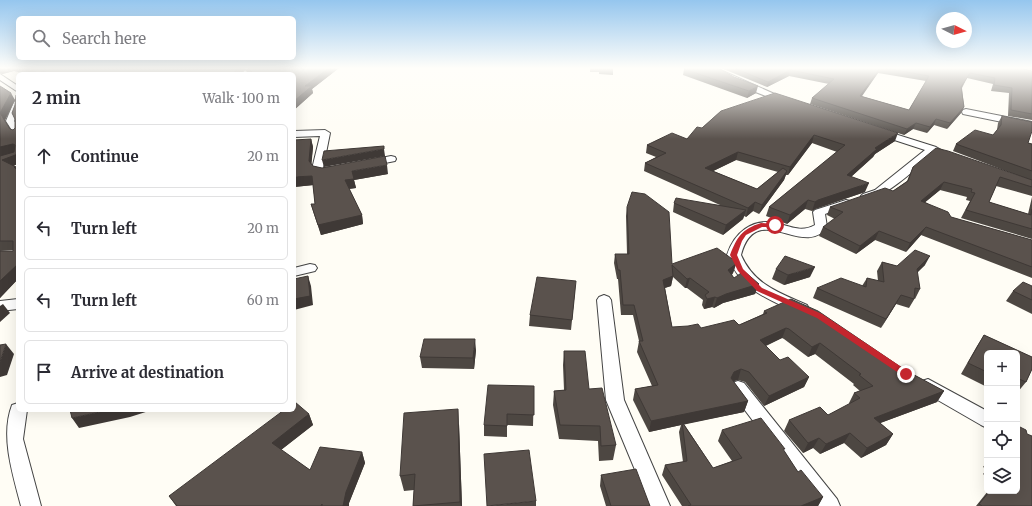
<!DOCTYPE html>
<meta charset="utf-8">
<style>
body{margin:0;font-family:Merriweather,serif;background:#f7f7f7;color:#2b2b33}
.controls{position:absolute;right:12px;bottom:12px;display:grid;overflow:hidden;border-radius:6px;box-shadow:0 4px 16px #0002}
.controls button{width:36px;height:36px;display:grid;place-items:center;padding:0;border:0;border-bottom:1px solid #e1e1e2;background:#fff;color:#2b2b33;font:20px sans-serif}
.compass{position:absolute;left:936px;top:12px;width:36px;height:36px;border-radius:50%;background:#fff;box-shadow:0 4px 16px #0002;rotate:96deg}
.stop{position:absolute;width:12px;height:12px;margin:-9px;border:3px solid #c4262e;border-radius:50%;background:#fff}
.stop.end{background:#c4262e;border-color:#fff;box-shadow:0 1px 4px #0008}
.list{margin:0;padding:0;list-style:none}
h2{display:flex;justify-content:space-between;align-items:center;height:52px;margin:0;padding:0 16px;font-size:17px}
h2 small{font-size:13px;font-weight:400;color:#7c7c81}
.list li{display:grid;grid-template-columns:26px 1fr auto;gap:12px;align-items:center;box-sizing:border-box;height:64px;margin:0 8px 8px;padding:0 8px;border:1px solid #e1e1e2;border-radius:6px}
.list b{display:block;font-size:15px;white-space:nowrap}
.list em{font-size:13px;font-style:normal;color:#7c7c81}
.icon{flex:none;width:22px;height:22px;fill:none;stroke:currentColor;stroke-width:2;stroke-linecap:round;stroke-linejoin:round}
.map{position:relative;flex:none;width:1032px;height:506px;overflow:hidden}
.search{position:absolute;background:#fff;box-shadow:0 4px 16px #0002;left:16px;top:16px;width:280px;height:44px;display:flex;align-items:center;gap:10px;box-sizing:border-box;padding:0 14px;border-radius:6px;color:#7c7c81;font-size:15px}
.panel{position:absolute;background:#fff;box-shadow:0 4px 16px #0002;left:16px;top:72px;width:280px;height:340px;border-radius:6px}
.map>svg:first-child{display:block}
</style>
<div class="map">
<svg width="1032" height="506" viewBox="0 0 1032 506">
<rect width="100%" height="100%" fill="#fffdf5"/>
<g fill="none" stroke-linecap="round" stroke-linejoin="round">
<defs>
<path id="minor" d="M 706,68 L 716,68 L 788,100 L 784,102 L 781,102 L 735,84 Z
M 0,74 L 18,86 L 18,92 L 0,80 Z
M 18,99 L 18,112 L 14,121 L 18,126 L 18,136 L 15,135 L 6,121 L 14,102 Z
M 966,109 L 1032,122 L 1032,128 L 963,114 L 962,112 L 963,110 Z
M 879,129 L 936,147 L 943,151 L 938,154 L 934,153 C 919,165 882,203 863,198 L 861,196 L 863,194 L 875,190 L 925,150 L 876,134 L 874,132 L 876,130 Z
M 325,130 L 330,133 L 323,168 L 331,167 L 336,170 C 330,176 317,176 312,169 L 320,136 L 294,137 L 294,131 Z
M 391,156 L 395,157 L 396,159 L 395,161 L 370,166 L 365,163 L 366,161 Z
M 846,200 L 850,201 L 852,203 L 850,205 L 825,214 L 827,227 C 804,260 756,198 741,255 C 754,285 780,293 807,305 L 809,309 L 807,313 L 802,314 L 797,313 C 765,297 742,291 727,255 C 734,233 752,218 776,223 C 790,226 801,233 815,225 L 813,212 L 815,210 Z
M 310,264 L 315,265 L 317,268 L 315,271 L 294,276 L 294,268 Z
M 604,295 L 609,297 L 611,300 L 624,400 L 670,506 L 650,506 L 606,400 L 597,300 L 599,297 Z
M 18,299 L 18,309 L 0,311 L 0,301 Z
M 928,379 L 987,411 L 987,428 L 981,425 L 922,391 L 919,386 L 922,381 Z
M 738,381 L 744,383 L 837,499 L 840,506 L 817,506 L 732,393 L 729,388 L 732,383 Z
M 18,403 L 18,410 L 27,410 L 23,439 L 41,506 L 21,506 C 13,475 0,436 12,405 Z"/>
</defs>
<use href="#minor" stroke="#444" stroke-width="2"/>
<use href="#minor" fill="#fff" fill-rule="evenodd"/>
</g>
<path fill="#4d4742" fill-rule="evenodd" d="M 0,68 L 236,69 L 339,68 L 312,89 L 313,93 L 294,110 L 294,74 L 249,74 L 245,70 L 241,74 L 25,74 L 14,71 L 2,74 L 0,73 Z
M 590,68 L 613,68 L 613,75 L 599,74 L 599,72 L 590,72 Z
M 721,68 L 1021,68 L 1032,71 L 1032,120 L 1008,116 L 1009,93 L 991,91 L 993,84 L 967,78 L 962,88 L 964,107 L 961,113 L 947,129 L 934,125 L 927,133 L 913,129 L 904,135 L 810,104 L 812,98 L 829,84 L 789,76 L 767,87 ZM 878,73 L 926,81 L 909,110 L 861,96 Z
M 1023,68 L 1032,68 L 1032,70 Z
M 684,69 L 756,93 L 747,98 L 683,75 Z
M 0,86 L 15,100 L 5,120 L 10,129 L 13,130 L 15,128 L 15,120 L 12,113 L 15,105 L 18,96 L 18,164 L 13,166 L 16,167 L 18,171 L 18,279 L 0,298 L 0,251 L 13,251 L 13,250 L 0,251 Z
M 721,111 L 895,141 L 875,154 L 873,157 L 851,177 L 865,192 L 815,209 L 812,211 L 805,209 L 787,224 L 766,216 L 769,207 L 837,152 L 812,143 L 788,175 L 786,175 L 784,180 L 759,214 L 753,211 L 746,217 L 744,216 L 743,219 L 723,235 L 673,212 L 674,203 L 720,205 L 644,171 L 645,163 L 656,157 L 646,153 L 647,145 L 687,139 L 702,128 ZM 736,160 L 778,172 L 757,189 L 713,171 Z
M 1002,116 L 1028,143 L 1032,144 L 1032,196 L 996,186 L 989,202 L 1028,214 L 1032,197 L 1032,239 L 961,218 L 970,201 L 966,200 L 967,197 L 940,190 L 925,202 L 951,217 L 1032,240 L 1032,278 L 921,235 L 906,252 L 875,240 L 856,254 L 819,236 L 823,227 L 835,219 L 827,215 L 830,207 L 893,191 L 907,181 L 913,167 L 1025,178 L 953,151 L 956,144 L 993,135 L 997,130 L 998,123 Z
M 311,139 L 313,147 L 311,164 L 313,166 L 322,168 L 388,174 L 354,180 L 356,188 L 349,189 L 362,215 L 363,224 L 321,235 L 314,214 L 311,204 L 315,204 L 313,185 L 294,187 Z
M 627,207 L 672,264 L 734,262 L 736,264 L 733,273 L 732,275 L 734,278 L 759,284 L 755,294 L 723,303 L 714,308 L 712,307 L 704,309 L 702,305 L 703,300 L 687,288 L 685,288 L 673,277 L 671,286 L 665,288 L 672,327 L 701,328 L 739,325 L 763,314 L 764,311 L 905,370 L 944,391 L 937,402 L 880,423 L 893,434 L 886,445 L 861,458 L 844,443 L 820,454 L 813,448 L 803,453 L 784,431 L 789,420 L 828,415 L 850,404 L 849,403 L 854,393 L 860,391 L 853,385 L 854,384 L 815,354 L 808,357 L 784,339 L 782,338 L 766,346 L 780,360 L 809,377 L 804,387 L 764,406 L 745,382 L 738,380 L 733,381 L 748,401 L 744,412 L 684,424 L 713,468 L 732,461 L 718,441 L 722,430 L 784,451 L 798,472 L 823,497 L 818,506 L 682,506 L 662,475 L 665,465 L 683,462 L 679,432 L 681,425 L 649,432 L 633,400 L 635,389 L 652,386 L 637,352 L 639,341 L 633,315 L 621,315 L 618,279 L 617,279 L 614,263 L 615,254 L 627,254 L 626,216 Z
M 882,262 L 897,266 L 925,265 L 917,272 L 920,289 L 915,299 L 915,298 L 909,308 L 896,304 L 881,328 L 813,298 L 817,288 L 862,286 L 867,278 L 878,281 L 877,271 Z
M 776,269 L 810,277 L 784,285 L 772,279 Z
M 1032,286 L 1032,314 L 1006,301 L 1013,291 Z
M 575,291 L 571,330 L 529,326 L 530,315 Z
M 984,335 L 1032,357 L 1032,369 L 1026,382 L 1017,393 L 1017,353 L 987,353 L 987,387 L 961,374 L 977,346 Z
M 476,350 L 474,369 L 422,368 L 420,357 Z
M 564,351 L 589,389 L 616,445 L 613,460 L 599,461 L 598,441 L 559,439 L 553,405 L 554,391 L 564,390 L 563,365 Z
M 534,386 L 533,426 L 507,425 L 507,437 L 484,436 L 484,425 Z
M 309,414 L 313,425 L 281,450 L 310,470 L 362,452 L 365,463 L 349,503 L 349,506 L 176,506 L 169,496 Z
M 459,424 L 462,506 L 413,506 L 414,490 L 404,491 L 400,476 Z
M 1027,434 L 1032,506 L 976,506 L 988,491 L 1017,491 Z
M 987,462 L 987,469 L 983,467 Z
M 987,470 L 987,477 L 983,474 Z
M 601,475 L 650,506 L 606,506 L 600,486 Z
M 536,501 L 536,506 L 487,506 Z"/>
<path fill="#3f3936" d="M 0,68 L 13,68 L 14,71 L 2,74 L 0,70 Z
M 238,68 L 244,68 L 245,70 L 241,74 L 232,74 Z
M 329,68 L 339,68 L 312,89 L 313,93 L 294,110 L 294,101 L 305,86 Z
M 880,68 L 878,73 L 858,102 L 860,96 Z
M 790,70 L 789,76 L 767,87 L 768,82 Z
M 44,71 L 46,74 L 39,74 L 38,73 Z
M 758,86 L 756,93 L 747,98 L 749,91 Z
M 11,93 L 15,100 L 5,120 L 0,113 Z
M 964,107 L 961,113 L 947,129 L 950,123 Z
M 936,119 L 934,125 L 927,133 L 930,127 Z
M 916,123 L 913,129 L 904,135 L 907,129 Z
M 898,133 L 895,141 L 875,154 L 873,157 L 843,184 L 847,175 L 875,148 Z
M 814,135 L 812,143 L 788,175 L 790,167 Z
M 311,139 L 313,147 L 311,170 L 309,161 Z
M 13,144 L 18,152 L 0,156 L 0,147 Z
M 384,149 L 385,156 L 324,167 L 322,160 Z
M 738,152 L 736,160 L 703,176 L 705,168 Z
M 18,154 L 18,164 L 7,168 L 2,160 Z
M 387,165 L 388,174 L 354,180 L 356,188 L 347,189 L 345,180 L 352,171 Z
M 787,171 L 784,180 L 759,214 L 762,205 Z
M 312,176 L 314,185 L 294,187 L 294,177 Z
M 944,182 L 940,190 L 917,209 L 921,201 Z
M 869,183 L 865,192 L 815,209 L 812,211 L 815,202 L 818,200 Z
M 808,200 L 805,209 L 787,224 L 790,215 Z
M 755,202 L 753,211 L 746,217 L 748,208 Z
M 746,210 L 743,219 L 723,235 L 726,225 Z
M 362,215 L 363,224 L 321,235 L 318,225 Z
M 926,227 L 921,235 L 906,252 L 910,243 Z
M 879,231 L 875,240 L 856,254 L 860,246 Z
M 930,256 L 925,265 L 912,278 L 917,269 Z
M 735,261 L 733,266 L 736,264 L 733,273 L 726,280 L 728,270 L 734,262 Z
M 18,264 L 18,279 L 0,298 L 0,281 Z
M 815,267 L 810,277 L 784,285 L 788,275 Z
M 308,276 L 311,286 L 313,305 L 294,310 L 294,313 L 294,299 Z
M 673,276 L 671,286 L 661,289 L 663,280 Z
M 690,278 L 687,288 L 685,288 L 687,279 Z
M 759,284 L 755,294 L 723,303 L 714,308 L 717,298 L 726,294 Z
M 901,295 L 896,304 L 881,328 L 886,319 Z
M 715,297 L 712,307 L 704,309 L 707,299 Z
M 3,304 L 10,313 L 0,322 L 0,306 Z
M 786,328 L 782,338 L 756,350 L 760,340 Z
M 475,339 L 476,350 L 474,369 L 473,358 Z
M 820,343 L 815,354 L 808,357 L 812,347 Z
M 6,344 L 14,354 L 7,375 L 0,377 L 0,362 Z
M 741,369 L 738,380 L 731,382 L 731,378 L 734,372 Z
M 809,377 L 804,387 L 764,406 L 769,396 Z
M 944,391 L 937,402 L 867,428 L 874,418 Z
M 748,401 L 744,412 L 682,425 L 682,422 L 681,425 L 649,432 L 651,421 Z
M 458,409 L 459,424 L 462,506 L 461,506 L 460,502 Z
M 109,410 L 152,410 L 130,417 L 79,428 L 72,418 Z
M 309,414 L 313,425 L 277,453 L 272,443 Z
M 850,433 L 844,443 L 820,454 L 826,444 Z
M 893,434 L 886,445 L 861,458 L 867,448 Z
M 819,438 L 813,448 L 803,453 L 808,443 Z
M 362,452 L 365,463 L 349,503 L 349,506 L 343,506 L 346,492 Z
M 823,497 L 818,506 L 801,506 Z"/>
<path fill="#5a524d" stroke="#3f3936" d="M 24,68 L 236,69 L 238,68 L 232,74 L 50,74 L 44,71 L 38,73 Z
M 248,68 L 329,68 L 305,86 L 312,86 L 294,101 L 294,74 L 250,74 L 252,72 Z
M 685,68 L 718,68 L 734,77 L 758,86 L 749,91 L 684,69 Z
M 734,68 L 880,68 L 860,96 L 909,110 L 929,76 L 884,68 L 1021,68 L 1032,71 L 1032,114 L 1011,110 L 1012,88 L 994,85 L 995,78 L 970,73 L 961,87 L 964,107 L 950,123 L 936,119 L 930,127 L 916,123 L 907,129 L 812,98 L 834,79 L 790,70 L 768,82 Z
M 0,86 L 11,93 L 0,113 L 10,129 L 13,130 L 15,128 L 15,119 L 12,113 L 15,105 L 16,95 L 18,96 L 18,154 L 2,160 L 16,167 L 14,167 L 18,171 L 18,264 L 0,281 L 0,251 L 13,251 L 13,241 L 0,241 L 0,156 L 14,152 L 15,145 L 13,144 L 0,147 Z
M 775,93 L 898,133 L 875,148 L 877,149 L 847,175 L 869,183 L 818,200 L 815,202 L 808,200 L 790,215 L 769,207 L 845,145 L 814,135 L 790,167 L 738,152 L 705,168 L 757,189 L 783,168 L 787,171 L 762,205 L 755,202 L 748,208 L 645,163 L 666,153 L 647,145 L 672,133 L 687,139 L 697,127 L 702,128 L 721,111 Z
M 1002,116 L 1032,122 L 1032,131 L 1028,143 L 1032,144 L 1032,171 L 956,144 L 975,130 L 993,135 L 1001,125 Z
M 311,139 L 309,161 L 313,166 L 322,168 L 385,156 L 387,165 L 352,171 L 354,179 L 345,180 L 362,215 L 318,225 L 311,204 L 315,204 L 312,176 L 294,177 L 294,140 Z
M 384,146 L 384,149 L 322,160 L 324,151 Z
M 936,148 L 948,151 L 1032,180 L 1032,187 L 1000,177 L 989,202 L 1031,215 L 1032,209 L 1032,229 L 966,210 L 975,193 L 971,192 L 972,189 L 944,182 L 921,201 L 948,212 L 951,217 L 1032,240 L 1032,267 L 926,227 L 910,243 L 879,231 L 860,246 L 823,227 L 843,212 L 830,207 L 885,188 L 893,191 L 908,181 L 913,167 Z
M 632,192 L 645,194 L 669,212 L 672,264 L 717,248 L 735,261 L 734,262 L 736,264 L 728,270 L 734,278 L 744,271 L 759,284 L 726,294 L 717,298 L 715,297 L 707,299 L 705,295 L 709,292 L 690,278 L 687,279 L 672,265 L 673,276 L 663,280 L 672,327 L 688,326 L 698,324 L 701,328 L 734,320 L 739,325 L 767,313 L 764,311 L 791,299 L 818,311 L 905,370 L 944,391 L 874,418 L 893,434 L 867,448 L 850,433 L 826,444 L 819,438 L 808,443 L 789,420 L 820,407 L 828,415 L 860,398 L 854,393 L 873,386 L 859,375 L 861,374 L 820,343 L 812,347 L 789,329 L 786,328 L 760,340 L 780,360 L 788,357 L 809,377 L 769,396 L 749,372 L 741,369 L 734,372 L 731,378 L 748,401 L 651,421 L 635,389 L 658,385 L 639,341 L 643,341 L 634,305 L 623,305 L 620,270 L 618,270 L 615,254 L 629,254 L 627,207 Z
M 676,198 L 746,210 L 726,225 L 674,203 Z
M 915,250 L 930,256 L 917,269 L 920,289 L 915,288 L 914,299 L 901,295 L 886,319 L 817,288 L 841,278 L 866,287 L 867,278 L 884,282 L 882,262 L 897,266 Z
M 785,256 L 815,267 L 788,275 L 776,269 Z
M 308,276 L 310,296 L 294,299 L 294,279 Z
M 537,277 L 576,281 L 572,320 L 530,315 Z
M 1023,282 L 1032,286 L 1032,300 L 1013,291 Z
M 984,335 L 1032,357 L 1032,369 L 1026,382 L 1017,378 L 1017,353 L 987,353 L 987,372 L 968,363 Z
M 424,339 L 475,339 L 473,358 L 420,357 Z
M 6,344 L 0,362 L 0,345 Z
M 564,351 L 585,351 L 589,389 L 602,388 L 616,445 L 601,446 L 600,426 L 560,425 L 554,391 L 566,390 Z
M 488,385 L 534,386 L 534,415 L 507,414 L 507,426 L 484,425 Z
M 295,402 L 309,414 L 272,443 L 310,470 L 320,447 L 362,452 L 346,492 L 343,506 L 322,506 L 322,504 L 321,506 L 177,506 L 169,496 L 284,410 L 294,410 L 294,403 Z
M 458,409 L 460,502 L 413,506 L 415,474 L 400,476 L 404,413 Z
M 70,410 L 109,410 L 72,418 Z
M 761,418 L 785,449 L 783,449 L 798,472 L 801,470 L 823,497 L 801,506 L 688,506 L 691,505 L 665,465 L 687,461 L 682,422 L 713,468 L 742,458 L 722,430 Z
M 1018,426 L 1026,430 L 1027,434 L 1032,436 L 1032,506 L 982,506 L 979,504 L 990,491 L 1017,491 L 1017,427 Z
M 529,450 L 536,501 L 487,506 L 484,454 Z
M 636,469 L 650,506 L 611,506 L 601,475 Z"/>
<linearGradient id="sky" x2="0" y2="1"><stop stop-color="#95c6ee"/><stop offset="0.49" stop-color="#fffefa"/><stop offset="1" stop-color="#fffefa" stop-opacity="0"/></linearGradient>
<rect width="1032" height="139" fill="url(#sky)"/>
<path fill="#c4262e" d="M 761,223 L 775,224 L 778,225 L 775,227 L 762,227 L 746,235 L 742,241 L 737,255 L 743,269 L 762,288 L 822,314 L 909,372 L 911,374 L 909,376 L 903,376 L 817,318 L 757,291 L 738,271 L 730,255 C 737,237 742,229 761,223 Z"/>
</svg>
<div class="controls">
<button>+</button>
<button>−</button>
<button><svg class="icon" aria-label="locate" viewBox="0 0 24 24"><circle cx="12" cy="12" r="6"/><path d="M12 2v4M12 18v4M2 12h4M18 12h4"/></svg></button>
<button><svg class="icon" aria-label="layers" viewBox="0 0 24 24"><path d="M12 4l9 5-9 5-9-5zM3 14l9 5 9-5"/></svg></button>
</div>
<svg class="compass" viewBox="-18 -18 36 36"><path d="M0-13l5 13h-10z" fill="#e53935"/><path d="M0 13l5-13h-10z" fill="#7c7c81"/></svg>
<div class="stop" style="left:775px;top:225px"></div>
<div class="stop end" style="left:906px;top:374px"></div>
<div class="search"><svg class="icon" aria-label="search" viewBox="0 0 24 24"><circle cx="10" cy="10" r="6"/><path d="M15 15l6 6"/></svg>Search here</div>
<section class="panel">
<h2>2 min<small>Walk · 100 m</small></h2>
<ul class="list">
<li><svg class="icon" aria-label="ahead" viewBox="0 0 24 24"><path d="M12 20V5M6 11l6-6 6 6"/></svg><div><b>Continue</b></div><em>20 m</em></li>
<li><svg class="icon" aria-label="left" viewBox="0 0 24 24"><path d="M17 20v-9H6M10 6l-5 5 5 5"/></svg><div><b>Turn left</b></div><em>20 m</em></li>
<li><svg class="icon" aria-label="left" viewBox="0 0 24 24"><path d="M17 20v-9H6M10 6l-5 5 5 5"/></svg><div><b>Turn left</b></div><em>60 m</em></li>
<li><svg class="icon" aria-label="arrive" viewBox="0 0 24 24"><path d="M6 21V4h12l-3 4 3 4H6"/></svg><div><b>Arrive at destination</b></div></li>
</ul>
</section>
</div>
